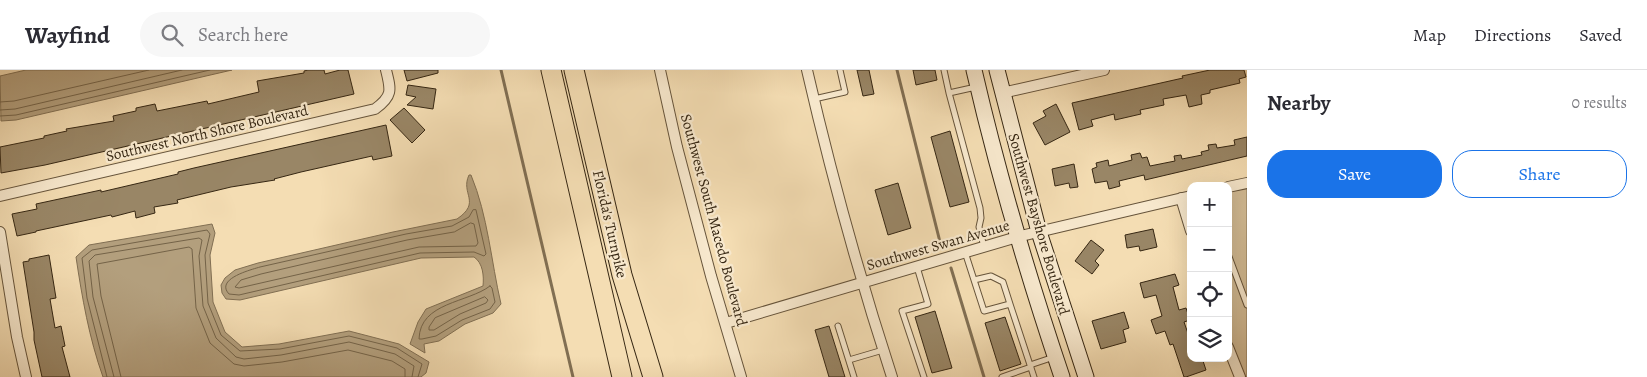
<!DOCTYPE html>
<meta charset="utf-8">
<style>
body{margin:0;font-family:Alegreya,serif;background:#f7f7f7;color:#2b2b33}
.controls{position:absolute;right:15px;bottom:15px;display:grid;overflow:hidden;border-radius:10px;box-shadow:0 5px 20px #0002}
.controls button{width:45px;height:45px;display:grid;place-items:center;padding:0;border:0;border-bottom:1px solid #e1e1e2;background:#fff;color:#2b2b33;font:25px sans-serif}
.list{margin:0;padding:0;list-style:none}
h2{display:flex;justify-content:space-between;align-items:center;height:65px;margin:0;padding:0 20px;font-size:21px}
h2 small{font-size:16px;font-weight:400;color:#7c7c81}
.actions{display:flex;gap:10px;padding:15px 20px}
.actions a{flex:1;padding:11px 0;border:1px solid #1a73e8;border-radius:20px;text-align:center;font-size:18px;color:#1a73e8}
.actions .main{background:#1a73e8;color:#fff}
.icon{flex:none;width:28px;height:28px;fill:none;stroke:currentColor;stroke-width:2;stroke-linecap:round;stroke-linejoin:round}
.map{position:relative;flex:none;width:1247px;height:307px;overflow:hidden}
header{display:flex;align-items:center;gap:30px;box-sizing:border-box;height:70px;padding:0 25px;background:#fff;border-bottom:1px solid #e1e1e2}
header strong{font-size:24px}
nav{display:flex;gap:28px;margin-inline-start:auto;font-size:18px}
.search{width:350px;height:45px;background:#f7f7f7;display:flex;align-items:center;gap:12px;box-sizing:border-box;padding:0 18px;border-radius:28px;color:#7c7c81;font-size:19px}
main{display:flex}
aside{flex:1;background:#fff}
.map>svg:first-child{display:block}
</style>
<header>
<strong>Wayfind</strong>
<div class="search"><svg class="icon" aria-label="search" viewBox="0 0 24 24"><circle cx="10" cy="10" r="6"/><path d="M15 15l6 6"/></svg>Search here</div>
<nav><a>Map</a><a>Directions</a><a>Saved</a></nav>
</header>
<main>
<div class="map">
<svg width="1247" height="307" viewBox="0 0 1247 307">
<rect width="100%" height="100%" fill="#f4ddb3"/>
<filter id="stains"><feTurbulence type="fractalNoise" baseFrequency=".004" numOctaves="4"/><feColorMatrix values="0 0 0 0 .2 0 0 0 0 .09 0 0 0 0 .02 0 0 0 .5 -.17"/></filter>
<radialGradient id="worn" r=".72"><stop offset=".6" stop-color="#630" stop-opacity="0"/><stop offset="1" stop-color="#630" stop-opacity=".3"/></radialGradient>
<path fill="#d4be98" stroke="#857256" d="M 1247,118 L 1247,307 L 1244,307 L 1228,262 L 1228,122 Z"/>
<path fill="#b39f7d" stroke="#816f53" d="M 26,0 L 232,0 L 16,50 L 1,51 L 0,6 Z
M 469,105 L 471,105 C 488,146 491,191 501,234 L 493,243 L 465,254 L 439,271 L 424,274 L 425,283 L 410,274 L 418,252 L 426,239 L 483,216 C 484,206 483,193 474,187 L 421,188 L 240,230 L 226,229 L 222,223 L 221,215 L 225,208 L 235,200 L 258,193 L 393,162 L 457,149 C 482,132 460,124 469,105 Z
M 212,154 L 215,163 L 210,185 L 213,232 L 225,262 L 242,277 L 279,274 L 349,261 L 399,274 L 429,292 L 426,303 L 421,307 L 103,307 C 89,268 82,227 76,187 L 89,175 Z"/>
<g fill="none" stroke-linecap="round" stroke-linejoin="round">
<path stroke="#746348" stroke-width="1" d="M 0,32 L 14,31 L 149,0
M 0,40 L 15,39 L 182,0
M 0,46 L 16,45 L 210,0
M 476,140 L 486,184 L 484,186 L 474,182 L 420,183 L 239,225 L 229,224 C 215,209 250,200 260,197 L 406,164 L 452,156 L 469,147 L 473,140 Z
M 471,153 L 474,154 L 478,173 L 476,176 L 419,177 L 239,218 L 235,217 L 241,210 L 261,204 L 407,170 L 454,162 Z
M 490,216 L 492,218 L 495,232 L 490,239 L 462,250 L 436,266 L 422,269 L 419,269 C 420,232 468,233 490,216 Z
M 485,227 L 488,230 L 486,233 L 460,244 L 434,260 L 429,260 L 429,257 L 435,248 Z
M 107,307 L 87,228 L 82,188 L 92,180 L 207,160 L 210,164 L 205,185 L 208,233 L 221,265 L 240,281 L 280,279 L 349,266 L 397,278 L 422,294 L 418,307
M 114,307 L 93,227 L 89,191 L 95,185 L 199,168 L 202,170 L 199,186 L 203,236 L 216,268 L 236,287 L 244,289 L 281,285 L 349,272 L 395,284 L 414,296 L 412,307
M 121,307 L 101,226 L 97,194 L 189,177 L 192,179 L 196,238 L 210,273 L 234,294 L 244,296 L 282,292 L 348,280 L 392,291 L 405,299 L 405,307"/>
<path stroke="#816f53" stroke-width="3" d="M 501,0 L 573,307
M 897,0 L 941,176
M 951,198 L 984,307"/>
</g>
<path fill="#998666" stroke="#362713" d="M 308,0 L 324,0 L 325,4 L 340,0 L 348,0 L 354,24 L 45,95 L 1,103 L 0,77 L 44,68 L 44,66 L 67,61 L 66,59 L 114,51 L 113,46 L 136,41 L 136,38 L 155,34 L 157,41 L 207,31 L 208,34 L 259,22 L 257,11 L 304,3 L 304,1 Z
M 404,0 L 438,0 L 438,3 L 407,11 Z
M 857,0 L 869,0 L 874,24 L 863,26 Z
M 913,0 L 935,0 L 937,10 L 916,15 Z
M 1210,0 L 1244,0 L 1246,7 L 1239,9 L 1240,13 L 1210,20 L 1210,23 L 1201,25 L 1202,34 L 1189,37 L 1186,25 L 1163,29 L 1164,35 L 1140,40 L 1141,44 L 1115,50 L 1114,44 L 1091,50 L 1093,56 L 1079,60 L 1072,33 L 1183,8 L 1182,6 Z
M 408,15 L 436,19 L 433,39 L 407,35 L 416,27 L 406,25 Z
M 1056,34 L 1070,62 L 1045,75 L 1033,53 L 1046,46 L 1043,41 Z
M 404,38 L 425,60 L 412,73 L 390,50 Z
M 386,55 L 392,86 L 373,90 L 372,86 L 301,102 L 274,109 L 275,110 L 231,117 L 177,130 L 178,133 L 154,137 L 155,143 L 136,148 L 135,141 L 112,147 L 111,145 L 36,161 L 36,162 L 17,166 L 12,144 L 37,139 L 36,134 L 101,120 L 101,122 L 178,104 L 178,102 L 194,98 Z
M 950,61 L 969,132 L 950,137 L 931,67 Z
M 1247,67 L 1247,86 L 1145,110 L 1144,105 L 1119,111 L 1120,116 L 1109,119 L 1107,111 L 1095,113 L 1092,99 L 1097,97 L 1096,93 L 1108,90 L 1109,96 L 1132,90 L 1131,85 L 1140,83 L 1142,88 L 1147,87 L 1150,96 L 1175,91 L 1174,86 L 1181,85 L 1182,89 L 1202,85 L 1201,82 L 1209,80 L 1208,75 L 1216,74 L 1217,78 L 1235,75 L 1234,70 Z
M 1074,94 L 1078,117 L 1070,118 L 1069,113 L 1055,116 L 1052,99 Z
M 898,113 L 911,158 L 888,165 L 875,120 Z
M 1153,159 L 1157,177 L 1140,181 L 1139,176 L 1127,178 L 1125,165 Z
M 1091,170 L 1104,180 L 1095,191 L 1099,195 L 1092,204 L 1075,191 Z
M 49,185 L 56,228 L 50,229 L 55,258 L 61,256 L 65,276 L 62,277 L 70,307 L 42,307 L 34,270 L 34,262 L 23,192 L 29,191 L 29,189 Z
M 1175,204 L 1179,215 L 1173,217 L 1179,240 L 1186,238 L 1190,250 L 1184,252 L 1191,272 L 1191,288 L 1202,288 L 1206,300 L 1186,307 L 1184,307 L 1173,274 L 1170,275 L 1165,261 L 1156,264 L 1151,250 L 1162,246 L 1156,225 L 1144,228 L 1140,213 Z
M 935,241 L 952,298 L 932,303 L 915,247 Z
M 1124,242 L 1129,258 L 1123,260 L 1126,272 L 1101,279 L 1092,251 Z
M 1005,247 L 1021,294 L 1000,301 L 985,253 Z
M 829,256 L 845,307 L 829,307 L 815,260 Z"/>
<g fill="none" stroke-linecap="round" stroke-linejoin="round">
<defs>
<path id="service" d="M 944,0 L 949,23 L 976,17
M 949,23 L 980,138 L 981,148 L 979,157 L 984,177
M 814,29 L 845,22 L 840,0
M 965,182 L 984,241 L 1010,234 L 1034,307
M 1228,184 L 1247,235
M 917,197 L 928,234 L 902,241 L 924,307
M 974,210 L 991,206 L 1003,212 L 1010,234
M 838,256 L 854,307
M 849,290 L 883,280
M 1030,295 L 1054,287
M 1002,307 L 1031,297"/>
<path id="minor" d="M 660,0 L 677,77 L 711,206 L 741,307
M 807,0 C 831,104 859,206 892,307
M 1002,23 L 1104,0
M 1228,117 L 1247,113
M 0,126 L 375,39 C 393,26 391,20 386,0
M 1181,128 L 1191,161
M 0,162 L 17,267 L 26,307
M 726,253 L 1017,167 L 1191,126
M 1228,277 L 1240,307"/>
<path id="secondary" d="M 974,0 C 998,104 1028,206 1062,307
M 997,0 L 1039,162 L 1086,307"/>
<path id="motorway" d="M 551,0 L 622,307
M 574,0 L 622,205 L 653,307"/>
</defs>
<use href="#service" stroke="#66543b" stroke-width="7"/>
<use href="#minor" stroke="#66543b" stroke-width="12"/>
<use href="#secondary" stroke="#362713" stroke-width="17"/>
<use href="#motorway" stroke="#362713" stroke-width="21"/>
<use href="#service" stroke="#f8e9ce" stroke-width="5"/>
<use href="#minor" stroke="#f8e9ce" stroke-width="10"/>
<use href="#secondary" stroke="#f8e9ce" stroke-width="15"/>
<use href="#motorway" stroke="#f4ddb3" stroke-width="19"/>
</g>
<g text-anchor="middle" stroke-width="4.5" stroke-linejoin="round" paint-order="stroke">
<g font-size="15" fill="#362713" stroke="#f8e9ce">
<text transform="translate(207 63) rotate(-13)" y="5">Southwest North Shore Boulevard</text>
<text transform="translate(714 150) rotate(75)" y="5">Southwest South Macedo Boulevard</text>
<text transform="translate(610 154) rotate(77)" y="5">Florida's Turnpike</text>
<text transform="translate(1039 154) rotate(74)" y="5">Southwest Bayshore Boulevard</text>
<text transform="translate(938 175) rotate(-16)" y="5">Southwest Swan Avenue</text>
</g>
</g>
<rect width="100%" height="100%" filter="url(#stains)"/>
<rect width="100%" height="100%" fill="url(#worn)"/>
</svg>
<div class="controls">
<button>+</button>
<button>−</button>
<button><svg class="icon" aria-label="locate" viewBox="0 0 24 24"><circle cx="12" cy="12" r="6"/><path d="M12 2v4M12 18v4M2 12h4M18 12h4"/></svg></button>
<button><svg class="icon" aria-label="layers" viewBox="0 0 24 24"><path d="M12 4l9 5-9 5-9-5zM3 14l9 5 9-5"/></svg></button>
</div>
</div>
<aside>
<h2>Nearby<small>0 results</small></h2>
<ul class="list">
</ul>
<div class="actions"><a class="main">Save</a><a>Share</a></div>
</aside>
</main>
